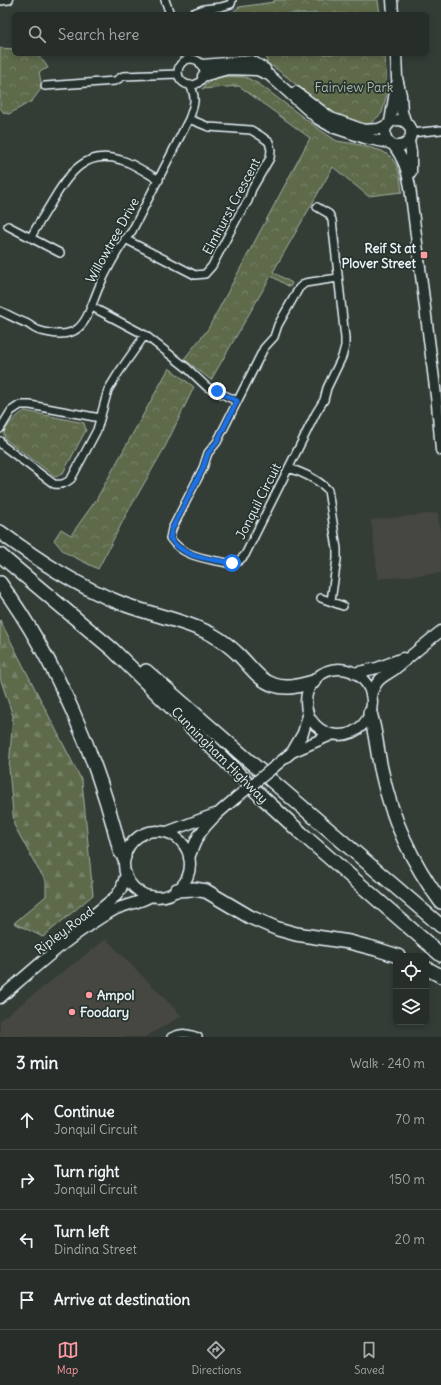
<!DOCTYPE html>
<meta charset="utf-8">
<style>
body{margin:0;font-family:Delius,sans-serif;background:#2f3530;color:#f1f3f6}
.controls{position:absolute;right:12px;bottom:12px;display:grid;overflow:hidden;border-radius:6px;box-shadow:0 2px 6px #0003}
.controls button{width:36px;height:36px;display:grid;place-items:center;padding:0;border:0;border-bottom:1px solid #434945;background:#272d28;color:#f1f3f6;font:20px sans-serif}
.stop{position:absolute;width:12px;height:12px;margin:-9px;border:3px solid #1a73e8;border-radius:50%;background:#fff}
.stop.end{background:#1a73e8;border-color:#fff;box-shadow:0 1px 4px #0008}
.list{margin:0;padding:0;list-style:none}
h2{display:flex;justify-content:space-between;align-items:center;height:52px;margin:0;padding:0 16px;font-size:17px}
h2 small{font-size:13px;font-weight:400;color:#a4a8a8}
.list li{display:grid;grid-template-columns:26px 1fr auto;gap:12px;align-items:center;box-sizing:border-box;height:60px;padding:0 16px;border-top:1px solid #434945}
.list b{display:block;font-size:15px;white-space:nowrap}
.list p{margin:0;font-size:13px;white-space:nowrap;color:#a4a8a8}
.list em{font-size:13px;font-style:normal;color:#a4a8a8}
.icon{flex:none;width:22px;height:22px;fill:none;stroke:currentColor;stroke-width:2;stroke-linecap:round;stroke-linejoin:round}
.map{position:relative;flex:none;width:441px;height:1037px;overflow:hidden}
.search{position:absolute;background:#272d28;box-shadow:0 2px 6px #0003;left:12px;right:12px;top:12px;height:44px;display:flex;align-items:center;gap:10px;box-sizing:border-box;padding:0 14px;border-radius:6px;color:#a4a8a8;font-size:15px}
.sheet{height:292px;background:#272d28}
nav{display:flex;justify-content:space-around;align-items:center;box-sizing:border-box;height:56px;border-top:1px solid #434945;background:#272d28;font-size:11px;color:#a4a8a8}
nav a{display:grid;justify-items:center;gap:2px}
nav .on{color:#ff9aa2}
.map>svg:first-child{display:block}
</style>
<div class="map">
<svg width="441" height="1037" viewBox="0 0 441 1037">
<defs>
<pattern id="forest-firs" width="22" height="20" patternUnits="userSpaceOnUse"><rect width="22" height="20" fill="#5e6b4c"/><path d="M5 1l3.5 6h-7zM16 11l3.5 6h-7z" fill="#758167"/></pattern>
<pattern id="park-crowns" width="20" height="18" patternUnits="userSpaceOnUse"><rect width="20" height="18" fill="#5e6b4c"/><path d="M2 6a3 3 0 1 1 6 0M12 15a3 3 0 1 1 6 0" fill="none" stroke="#758167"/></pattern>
</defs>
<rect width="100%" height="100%" fill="#343c36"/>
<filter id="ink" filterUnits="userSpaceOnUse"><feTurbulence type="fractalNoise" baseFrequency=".025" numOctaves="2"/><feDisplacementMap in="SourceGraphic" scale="8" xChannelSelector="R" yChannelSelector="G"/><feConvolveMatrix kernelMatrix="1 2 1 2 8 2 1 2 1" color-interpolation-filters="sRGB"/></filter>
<g filter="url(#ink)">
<path fill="#454740" d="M 438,513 L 441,541 L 441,573 L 378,579 L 371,520 Z
M 106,939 L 182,1016 L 145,1037 L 0,1037 L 0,1020 Z"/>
<path fill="url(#forest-firs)" stroke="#a3aea2" d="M 0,620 L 82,781 L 93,895 L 43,937 L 14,923 L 46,896 L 46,881 L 38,869 L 14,825 L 9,768 L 13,716 L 0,678 Z"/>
<path fill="url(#park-crowns)" stroke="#a3aea2" d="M 274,0 L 378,0 L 380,14 L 236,14 L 233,12 L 239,7 L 274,2 Z
M 0,48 L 14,49 L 14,54 C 32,54 38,51 48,68 L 39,72 L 41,82 L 41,89 L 32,101 L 9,114 L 4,113 L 0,108 Z
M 266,54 L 385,54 L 387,93 L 382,113 L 370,124 C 363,124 355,124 348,121 C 317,109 296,80 267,63 Z
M 222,76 L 245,77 L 259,84 L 320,130 L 337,141 L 361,145 L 382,151 L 391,157 L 397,166 L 400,176 L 402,192 L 368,196 L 333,167 L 273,272 L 292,283 L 290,287 L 271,276 L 211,380 L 184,359 L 208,329 L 310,138 L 239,86 L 202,89 L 211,80 Z
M 169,368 L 194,387 L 165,447 L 126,515 L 98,569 L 64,552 L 54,540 L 61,529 L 71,535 L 96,500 Z
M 25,411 L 84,423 L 86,430 L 63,473 L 56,477 L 6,440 C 5,438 4,437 4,434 C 4,428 19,413 25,411 Z"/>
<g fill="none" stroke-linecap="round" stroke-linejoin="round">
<defs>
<path id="street" d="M 165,0 L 170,14
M 0,1 L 9,0
M 191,14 L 204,9 L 221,7 L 231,4 L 232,0
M178 72a13 13 0 1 1 26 0a13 13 0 1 1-26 0Z
M 45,86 L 115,81 L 123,76 L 178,74
M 411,133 L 441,130
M 317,207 L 329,214 L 332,220 L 345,338 L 345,346 L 342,357 L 327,388 L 324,400 L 316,413 L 245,555 C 241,559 238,563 232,563 C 227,564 221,561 216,561 C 198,557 181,554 170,538 L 172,529 L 203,468 L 208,453 L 217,442 L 264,348 L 274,337 L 278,325 L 299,288 L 305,283 L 311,282 L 338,278
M 8,226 L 60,253
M 31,237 C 38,224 46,212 53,200 C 69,173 86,149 121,160 C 133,163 148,174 159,180
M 125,239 L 195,275 L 205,274 L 212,266 L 240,213 L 248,201 L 252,189 L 270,158 L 271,150 L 269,142 L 261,136 L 251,130 L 209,127 L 189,119
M 92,307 L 145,335 L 187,368 L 207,387 L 237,401
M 0,311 C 9,315 18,320 28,324 C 32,327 36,330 41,331 C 84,343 86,318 99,287 C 107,270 120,245 132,231 L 189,119 C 194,106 197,97 190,85
M 0,429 L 11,411 L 20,405 L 30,405 L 100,418
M 0,441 L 2,445 L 54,484 C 61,485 65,484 71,479 L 97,430 L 108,390 L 119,372 L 145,335
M 289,468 C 303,473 318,479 328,490 L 337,549 L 337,559 L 331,601
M 321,598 L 343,606
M 171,1037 C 182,1032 188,1033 198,1037"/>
<path id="secondary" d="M 392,0 L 393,14
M 396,54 L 397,78 L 401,95 L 402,112 L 406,123
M 202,65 L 252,61 L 265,69
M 203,76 L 228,69 L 257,70 L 269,75 L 318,119 L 332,127 L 365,138 L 389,143
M 296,92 L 331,118 L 364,130 L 379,129 L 387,125
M385 133a13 13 0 1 1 26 0a13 13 0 1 1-26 0Z
M 390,122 L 396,85
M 409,141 L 411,152 L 411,172
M 394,146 C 404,160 407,170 410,187 L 437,404 L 441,450
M306 702a33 33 0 1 1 66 0a33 33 0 1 1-66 0Z
M 354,673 L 377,668 L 403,658
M 371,695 C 379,673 386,678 400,665 C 414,653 427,642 441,631
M 292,752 L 303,733 L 308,715
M 274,767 L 292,752 L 331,735
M124 864a33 33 0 1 1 66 0a33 33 0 1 1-66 0Z
M 167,832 L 215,814
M 189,858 C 192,850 195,842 199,835 C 209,820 223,809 237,797
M 81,925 L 116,896 L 121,889 L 126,874
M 0,998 C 36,967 72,933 114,910 C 126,904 140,903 151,896"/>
<path id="highway" d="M 0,532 C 38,560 78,587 123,604 C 152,615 183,620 211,634 C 222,640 232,648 240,656 C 251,667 259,680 274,685 C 288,690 300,685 313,682
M 0,555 L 112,649 L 262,797 L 301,833 L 441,955
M 0,583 C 56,660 98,759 120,851 L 124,857
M 146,671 L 272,781 L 441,926
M 370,713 C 376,732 377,753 382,773 C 392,819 413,864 441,902
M 177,890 L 194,889 L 206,891 L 250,917 L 278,929 L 296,934 L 349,942 L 376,949 L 398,956
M 426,968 L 441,976"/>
</defs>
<use href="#street" stroke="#e8f1f8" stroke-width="10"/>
<use href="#secondary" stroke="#e8f1f8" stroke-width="13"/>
<use href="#highway" stroke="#e8f1f8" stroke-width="16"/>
<use href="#street" stroke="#26332d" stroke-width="7"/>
<use href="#secondary" stroke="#26332d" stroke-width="10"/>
<use href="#highway" stroke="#26332d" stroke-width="13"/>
<defs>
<path id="secondary-bridge" d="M 237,797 L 274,767"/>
</defs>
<use href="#secondary-bridge" stroke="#e8f1f8" stroke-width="13" stroke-linecap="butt"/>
<use href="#secondary-bridge" stroke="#26332d" stroke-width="10"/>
</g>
</g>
<g fill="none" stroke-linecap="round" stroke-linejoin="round" filter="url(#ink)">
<path stroke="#1a73e8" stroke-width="5" d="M 217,391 L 237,401 L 217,442 L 208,453 L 203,468 L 172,529 L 170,538 C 183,558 210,559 232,563"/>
</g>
<g fill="#ff9aa2" stroke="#26332d" stroke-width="1.5">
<rect x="420" y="251" width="8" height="8" rx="2"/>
<circle cx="89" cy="995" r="4"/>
<circle cx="72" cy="1012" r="4"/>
</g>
<g text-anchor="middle" stroke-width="3.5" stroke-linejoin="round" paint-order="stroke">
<g font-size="13" fill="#b1bbb3" stroke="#26332d">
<text x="354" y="92">Fairview Park</text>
</g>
<g font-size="13" fill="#e8f1f8" stroke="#26332d">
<text transform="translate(231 206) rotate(-62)" y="5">Elmhurst Crescent</text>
<text transform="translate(112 240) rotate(-61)" y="5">Willowtree Drive</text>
<text transform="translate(258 501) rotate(-63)" y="5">Jonquil Circuit</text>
<text transform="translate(220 755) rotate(45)" y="5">Cunningham Highway</text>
<text transform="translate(64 930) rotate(-37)" y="5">Ripley Road</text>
</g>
<g font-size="13" font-weight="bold" fill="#e8f1f8" stroke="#26332d" text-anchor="start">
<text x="416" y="253" text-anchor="end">Reif St at<tspan x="416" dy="15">Plover Street</tspan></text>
<text x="97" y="1000">Ampol</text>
<text x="80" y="1017">Foodary</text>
</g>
</g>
</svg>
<div class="controls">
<button><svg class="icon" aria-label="locate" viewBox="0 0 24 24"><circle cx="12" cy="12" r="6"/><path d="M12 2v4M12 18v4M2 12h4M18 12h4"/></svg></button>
<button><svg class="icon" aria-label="layers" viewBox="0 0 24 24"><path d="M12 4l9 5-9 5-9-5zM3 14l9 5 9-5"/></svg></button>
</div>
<div class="stop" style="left:232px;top:563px"></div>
<div class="stop end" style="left:217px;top:391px"></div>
<div class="search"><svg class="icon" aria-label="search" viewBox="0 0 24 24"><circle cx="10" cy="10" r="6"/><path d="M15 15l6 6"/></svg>Search here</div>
</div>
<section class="sheet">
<h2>3 min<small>Walk · 240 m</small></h2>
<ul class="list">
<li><svg class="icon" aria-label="ahead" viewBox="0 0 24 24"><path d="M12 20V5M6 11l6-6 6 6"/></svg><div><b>Continue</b><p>Jonquil Circuit</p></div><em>70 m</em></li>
<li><svg class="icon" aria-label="right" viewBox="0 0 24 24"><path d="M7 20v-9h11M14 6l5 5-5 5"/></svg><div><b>Turn right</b><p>Jonquil Circuit</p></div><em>150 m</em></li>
<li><svg class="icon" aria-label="left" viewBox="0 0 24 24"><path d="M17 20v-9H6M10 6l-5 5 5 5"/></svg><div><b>Turn left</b><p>Dindina Street</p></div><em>20 m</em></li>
<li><svg class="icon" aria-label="arrive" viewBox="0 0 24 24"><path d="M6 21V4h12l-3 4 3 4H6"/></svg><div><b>Arrive at destination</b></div></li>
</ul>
</section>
<nav>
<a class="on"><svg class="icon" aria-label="map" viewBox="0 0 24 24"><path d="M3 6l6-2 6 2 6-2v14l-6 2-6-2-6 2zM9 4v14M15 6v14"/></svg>Map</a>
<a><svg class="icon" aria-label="directions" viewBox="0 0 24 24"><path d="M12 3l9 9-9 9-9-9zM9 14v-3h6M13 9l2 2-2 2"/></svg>Directions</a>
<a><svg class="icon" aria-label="saved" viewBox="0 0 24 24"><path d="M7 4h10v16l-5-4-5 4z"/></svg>Saved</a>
</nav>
